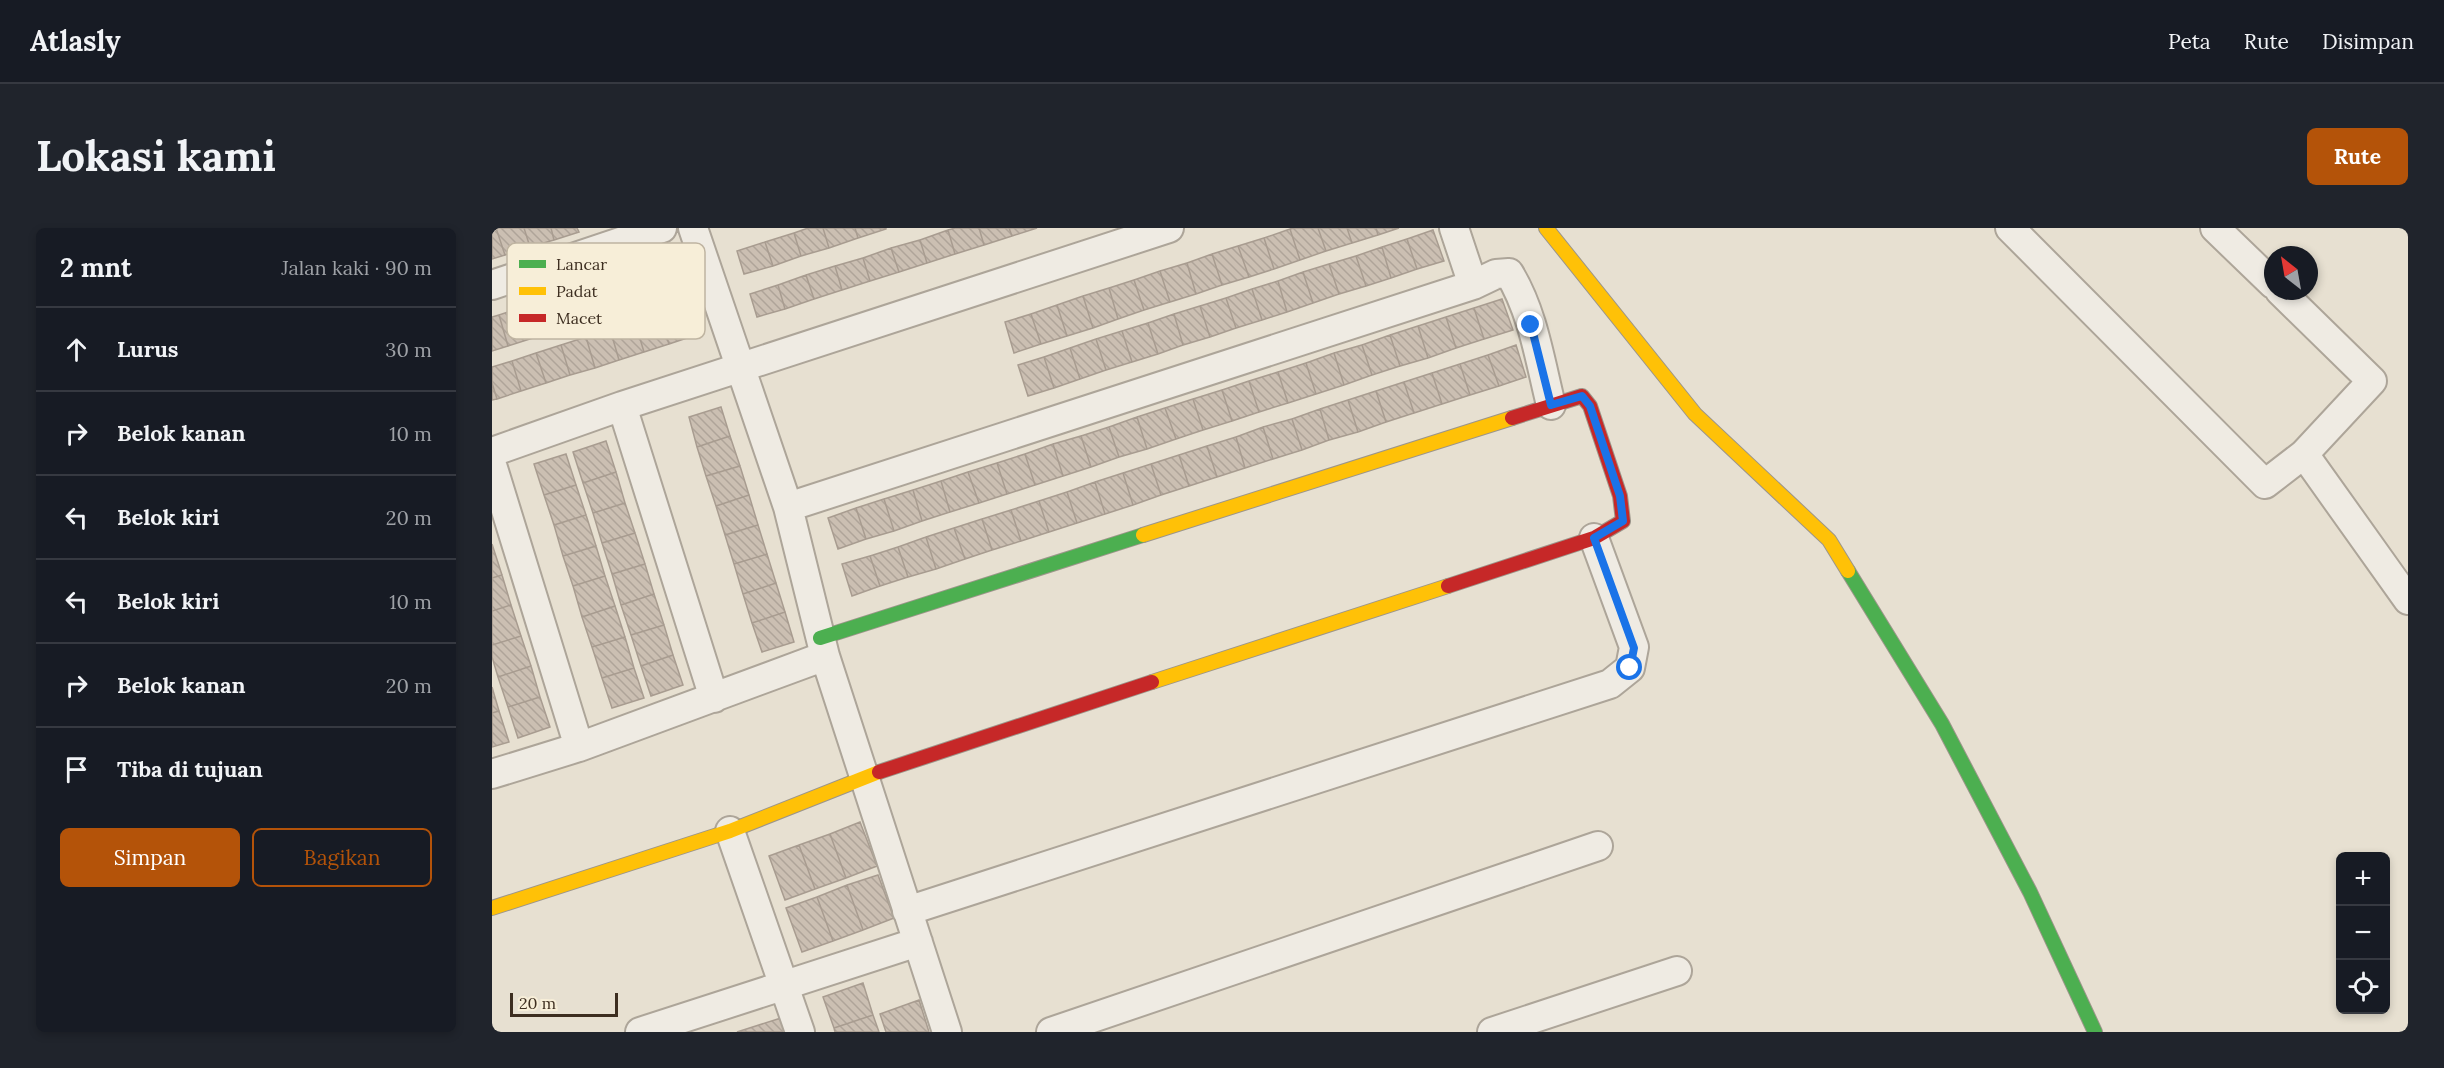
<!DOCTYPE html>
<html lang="id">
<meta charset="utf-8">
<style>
body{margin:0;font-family:Lora,serif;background:#20242c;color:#f1f3f6}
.controls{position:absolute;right:18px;bottom:18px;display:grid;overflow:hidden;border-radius:9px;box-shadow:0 3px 9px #0003}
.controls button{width:54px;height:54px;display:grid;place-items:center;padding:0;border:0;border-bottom:2px solid #363941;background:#171b24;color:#f1f3f6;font:30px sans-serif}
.compass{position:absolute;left:1772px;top:18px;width:54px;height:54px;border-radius:50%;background:#171b24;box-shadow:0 3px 9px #0003;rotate:329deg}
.scale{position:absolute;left:18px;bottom:15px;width:108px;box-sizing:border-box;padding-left:6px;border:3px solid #3d2e20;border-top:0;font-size:16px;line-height:21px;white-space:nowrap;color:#3d2e20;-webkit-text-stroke:4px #f7eed8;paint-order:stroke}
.stop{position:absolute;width:18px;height:18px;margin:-14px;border:4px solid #1a73e8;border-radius:50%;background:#fff}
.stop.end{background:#1a73e8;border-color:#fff;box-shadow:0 2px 6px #0008}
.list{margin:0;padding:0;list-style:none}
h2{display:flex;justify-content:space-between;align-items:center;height:78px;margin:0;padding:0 24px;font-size:26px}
h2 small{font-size:20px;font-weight:400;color:#9ea1a6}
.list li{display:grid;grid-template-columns:39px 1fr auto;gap:18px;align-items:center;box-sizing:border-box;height:84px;padding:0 24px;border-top:2px solid #363941}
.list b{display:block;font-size:22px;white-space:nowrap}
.list em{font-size:20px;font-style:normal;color:#9ea1a6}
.actions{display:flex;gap:12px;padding:18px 24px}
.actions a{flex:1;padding:14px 0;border:2px solid #b45309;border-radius:9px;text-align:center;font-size:21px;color:#b45309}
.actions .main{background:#b45309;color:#fff}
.icon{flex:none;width:33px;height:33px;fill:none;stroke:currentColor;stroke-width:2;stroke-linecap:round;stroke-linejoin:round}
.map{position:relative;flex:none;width:1916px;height:804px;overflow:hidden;border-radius:9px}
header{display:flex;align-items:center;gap:36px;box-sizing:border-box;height:84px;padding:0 30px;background:#171b24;border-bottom:2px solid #363941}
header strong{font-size:28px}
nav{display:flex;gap:33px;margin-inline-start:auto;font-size:21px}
.intro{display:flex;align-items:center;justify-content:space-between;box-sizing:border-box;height:144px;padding:0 36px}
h1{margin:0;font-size:42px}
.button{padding:15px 27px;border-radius:9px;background:#b45309;color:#fff;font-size:21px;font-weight:700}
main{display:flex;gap:36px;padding:0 36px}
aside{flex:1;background:#171b24;border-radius:9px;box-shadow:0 3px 9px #0003}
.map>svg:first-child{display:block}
</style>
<header>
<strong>Atlasly</strong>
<nav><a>Peta</a><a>Rute</a><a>Disimpan</a></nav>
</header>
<div class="intro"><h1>Lokasi kami</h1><a class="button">Rute</a></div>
<main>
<aside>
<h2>2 mnt<small>Jalan kaki · 90 m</small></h2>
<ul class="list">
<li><svg class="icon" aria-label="ahead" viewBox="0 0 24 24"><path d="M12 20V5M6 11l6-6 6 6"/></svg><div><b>Lurus</b></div><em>30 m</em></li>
<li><svg class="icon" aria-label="right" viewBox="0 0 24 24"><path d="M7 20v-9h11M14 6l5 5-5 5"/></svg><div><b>Belok kanan</b></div><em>10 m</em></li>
<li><svg class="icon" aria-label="left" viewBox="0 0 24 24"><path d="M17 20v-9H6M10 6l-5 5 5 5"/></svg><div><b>Belok kiri</b></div><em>20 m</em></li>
<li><svg class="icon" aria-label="left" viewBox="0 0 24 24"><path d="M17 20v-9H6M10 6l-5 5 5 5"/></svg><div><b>Belok kiri</b></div><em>10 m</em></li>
<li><svg class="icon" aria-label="right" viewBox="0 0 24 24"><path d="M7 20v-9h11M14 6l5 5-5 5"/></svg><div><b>Belok kanan</b></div><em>20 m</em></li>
<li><svg class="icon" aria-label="arrive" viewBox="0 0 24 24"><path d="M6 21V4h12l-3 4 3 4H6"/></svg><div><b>Tiba di tujuan</b></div></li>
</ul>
<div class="actions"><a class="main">Simpan</a><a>Bagikan</a></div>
</aside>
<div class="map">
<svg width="1916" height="804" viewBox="0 0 1916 804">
<defs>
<pattern id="building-back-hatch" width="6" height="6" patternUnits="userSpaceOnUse" patternTransform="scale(1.5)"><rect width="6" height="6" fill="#cbbfb2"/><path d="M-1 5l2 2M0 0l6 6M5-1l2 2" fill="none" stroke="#afa499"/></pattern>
</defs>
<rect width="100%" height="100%" fill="#e7e0d1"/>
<path fill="url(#building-back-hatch)" stroke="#a89c90" stroke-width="1.5" d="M 0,0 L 4,0 L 13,27 L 0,31 Z
M 4,0 L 32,0 L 38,19 L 13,27 Z
M 32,0 L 59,0 L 62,12 L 38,19 Z
M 59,0 L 85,0 L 87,4 L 62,12 Z
M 316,0 L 331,0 L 337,20 L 309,28 L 302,5 Z
M 331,0 L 363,0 L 366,10 L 337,20 Z
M 363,0 L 394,0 L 394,1 L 366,10 Z
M 463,0 L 487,0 L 492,17 L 463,26 L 456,2 Z
M 487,0 L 517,0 L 520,8 L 492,17 Z
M 517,0 L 545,0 L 520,8 Z
M 802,0 L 826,0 L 834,23 L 808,32 L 798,1 Z
M 826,0 L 855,0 L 860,15 L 834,23 Z
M 855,0 L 884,0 L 886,7 L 860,15 Z
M 884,0 L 907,0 L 886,7 Z
M 798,1 L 808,32 L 782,41 L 772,10 Z
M 456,2 L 463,26 L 435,35 L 428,12 Z
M 941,2 L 952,33 L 925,41 L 915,11 Z
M 302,5 L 309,28 L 281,38 L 273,14 Z
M 772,10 L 782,41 L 757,49 L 746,18 Z
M 915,11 L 925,41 L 899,50 L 890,19 Z
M 428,12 L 435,35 L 407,44 L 399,20 Z
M 273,14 L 281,38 L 252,46 L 245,23 Z
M 746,18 L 757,49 L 730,57 L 720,26 Z
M 890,19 L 899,50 L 874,58 L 864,28 Z
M 399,20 L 407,44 L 378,53 L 371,30 Z
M 720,26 L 730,57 L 704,66 L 695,35 Z
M 864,28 L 874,58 L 847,66 L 837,36 Z
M 371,30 L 378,53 L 350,62 L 343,38 Z
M 695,35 L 704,66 L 678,74 L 668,43 Z
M 837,36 L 847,66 L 821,75 L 811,44 Z
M 343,38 L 350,62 L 322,71 L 314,47 Z
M 668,43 L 678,74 L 652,82 L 642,52 Z
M 811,44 L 821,75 L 795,84 L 786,53 Z
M 314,47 L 322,71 L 293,81 L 286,57 Z
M 642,52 L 652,82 L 626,91 L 617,60 Z
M 786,53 L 795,84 L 770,92 L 760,61 Z
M 286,57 L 293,81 L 265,89 L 258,66 Z
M 617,60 L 626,91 L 601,100 L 591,68 Z
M 760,61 L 770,92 L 744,100 L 734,70 Z
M 591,68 L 601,100 L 575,108 L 565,77 Z
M 734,70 L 744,100 L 718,109 L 708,78 Z
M 1010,71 L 1021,102 L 992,111 L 982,80 Z
M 192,77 L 201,108 L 177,116 L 167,86 Z
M 565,77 L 575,108 L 549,116 L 539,86 Z
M 708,78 L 718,109 L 691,117 L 682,86 Z
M 31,79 L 41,110 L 16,118 L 7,87 Z
M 982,80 L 992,111 L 964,120 L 954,89 Z
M 167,86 L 177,116 L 152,124 L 143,94 Z
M 539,86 L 549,116 L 522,125 L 513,94 Z
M 682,86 L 691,117 L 666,126 L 656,95 Z
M 7,87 L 16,118 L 0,123 L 0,89 Z
M 954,89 L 964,120 L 936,130 L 926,98 Z
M 143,94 L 152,124 L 127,132 L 118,101 Z
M 656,95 L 666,126 L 640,134 L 630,103 Z
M 926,98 L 936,130 L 908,138 L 898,107 Z
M 118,101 L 127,132 L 103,140 L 94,109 Z
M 630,103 L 640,134 L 614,142 L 604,111 Z
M 898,107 L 908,138 L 880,147 L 870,117 Z
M 94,109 L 103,140 L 78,147 L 69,117 Z
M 604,111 L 614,142 L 588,151 L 578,120 Z
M 69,117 L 78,147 L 54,155 L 44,125 Z
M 870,117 L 880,147 L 852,157 L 842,125 Z
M 1024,117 L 1034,149 L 1007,158 L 996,127 Z
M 578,120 L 588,151 L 562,160 L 552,129 Z
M 44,125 L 54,155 L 29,163 L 20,133 Z
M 842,125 L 852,157 L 824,166 L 814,135 Z
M 996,127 L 1007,158 L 978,167 L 968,136 Z
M 552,129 L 562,160 L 536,168 L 526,137 Z
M 20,133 L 29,163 L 5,171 L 0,155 L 0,139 Z
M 814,135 L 824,166 L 796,175 L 786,144 Z
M 968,136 L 978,167 L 950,176 L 940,145 Z
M 786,144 L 796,175 L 767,184 L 757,153 Z
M 940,145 L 950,176 L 922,185 L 912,154 Z
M 757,153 L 767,184 L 740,193 L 730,162 Z
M 912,154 L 922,185 L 894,194 L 884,163 Z
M 0,155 L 5,171 L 0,172 Z
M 730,162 L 740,193 L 711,202 L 701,171 Z
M 884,163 L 894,194 L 866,204 L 856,172 Z
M 701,171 L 711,202 L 684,211 L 673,180 Z
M 856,172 L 866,204 L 837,212 L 828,181 Z
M 229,179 L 238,208 L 205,219 L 197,189 Z
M 673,180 L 684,211 L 655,221 L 645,189 Z
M 828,181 L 837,212 L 810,222 L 800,191 Z
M 645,189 L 655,221 L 627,229 L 617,199 Z
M 800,191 L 810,222 L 781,231 L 771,199 Z
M 617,199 L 627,229 L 599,239 L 589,208 Z
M 771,199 L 781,231 L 753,240 L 744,209 Z
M 238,208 L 248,238 L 214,248 L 205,219 Z
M 589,208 L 599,239 L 571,248 L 561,216 Z
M 744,209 L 753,240 L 725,249 L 715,218 Z
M 114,213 L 124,244 L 91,255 L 81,224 Z
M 561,216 L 571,248 L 543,257 L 533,226 Z
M 715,218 L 725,249 L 697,258 L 687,227 Z
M 74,226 L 84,257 L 52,267 L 42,236 Z
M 533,226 L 543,257 L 515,266 L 505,235 Z
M 687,227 L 697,258 L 669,267 L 659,236 Z
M 505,235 L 515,266 L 487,275 L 476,244 Z
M 659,236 L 669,267 L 641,277 L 631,245 Z
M 248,238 L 257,267 L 224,278 L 214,248 Z
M 124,244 L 133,275 L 101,285 L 91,255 Z
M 476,244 L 487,275 L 458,284 L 449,253 Z
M 631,245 L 641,277 L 613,286 L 603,254 Z
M 449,253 L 458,284 L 430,293 L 421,262 Z
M 603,254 L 613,286 L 585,295 L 575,264 Z
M 84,257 L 94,287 L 62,297 L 52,267 Z
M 421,262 L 430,293 L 402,303 L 392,271 Z
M 575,264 L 585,295 L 557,304 L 547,273 Z
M 257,267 L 266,297 L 233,307 L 224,278 Z
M 392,271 L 402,303 L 374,311 L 364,280 Z
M 547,273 L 557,304 L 529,313 L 519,282 Z
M 133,275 L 143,305 L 110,315 L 101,285 Z
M 364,280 L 374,311 L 346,321 L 336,290 Z
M 519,282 L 529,313 L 500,322 L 490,291 Z
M 94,287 L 104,318 L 71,328 L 62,297 Z
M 490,291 L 500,322 L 473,331 L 462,300 Z
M 266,297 L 275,326 L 242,336 L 233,307 Z
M 462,300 L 473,331 L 444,341 L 434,309 Z
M 143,305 L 153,336 L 120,346 L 110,315 Z
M 434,309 L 444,341 L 416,349 L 406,319 Z
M 0,316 L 10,347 L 0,350 Z
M 104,318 L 113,348 L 81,358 L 71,328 Z
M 406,319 L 416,349 L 388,358 L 378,328 Z
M 275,326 L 284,355 L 251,366 L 242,336 Z
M 378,328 L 388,358 L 360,368 L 350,336 Z
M 153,336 L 162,366 L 129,377 L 120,346 Z
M 10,347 L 19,377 L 0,383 L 0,350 Z
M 113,348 L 123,378 L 90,389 L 81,358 Z
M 284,355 L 293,384 L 260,395 L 251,366 Z
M 162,366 L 172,397 L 139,407 L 129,377 Z
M 19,377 L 29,408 L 0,417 L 0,383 Z
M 123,378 L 133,409 L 100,419 L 90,389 Z
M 293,384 L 302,414 L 270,424 L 260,395 Z
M 172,397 L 181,427 L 149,438 L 139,407 Z
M 29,408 L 39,438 L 6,449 L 0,429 L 0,417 Z
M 133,409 L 142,440 L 110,450 L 100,419 Z
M 181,427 L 191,457 L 159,468 L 149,438 Z
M 39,438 L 48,469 L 16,479 L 6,449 Z
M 142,440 L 152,470 L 120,480 L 110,450 Z
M 0,459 L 7,483 L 0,485 Z
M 48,469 L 58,499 L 26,510 L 16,479 Z
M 7,483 L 17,514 L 0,519 L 0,485 Z
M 368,594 L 385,638 L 354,650 L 338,606 Z
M 338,606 L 354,650 L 323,661 L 307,617 Z
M 307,617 L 323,661 L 293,672 L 277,628 Z
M 386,647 L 402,690 L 371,702 L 355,657 Z
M 355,657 L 371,702 L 341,713 L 325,669 Z
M 325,669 L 341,713 L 310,724 L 294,680 Z
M 371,755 L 381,787 L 342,800 L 331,769 Z
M 427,772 L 437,804 L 394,804 L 388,786 Z
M 381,787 L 387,804 L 343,804 L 342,800 Z
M 289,790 L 293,804 L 245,804 Z"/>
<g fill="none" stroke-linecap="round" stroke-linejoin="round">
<defs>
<path id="street" d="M 201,0 L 296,279 L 333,428 L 455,804
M 962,0 L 981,57
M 1518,0 L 1773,256 L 1812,226 L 1880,153 L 1788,63
M 1723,0 L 1781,56
M 0,57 L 170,0
M 130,178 L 222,470
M 0,224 L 130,178 L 677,0
M 1812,226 L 1916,372
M 0,237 L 87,519
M 296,279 L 981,57 L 1004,46 L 1017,45 C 1041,84 1048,133 1059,177
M 0,546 L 87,519 L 333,428
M 238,603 L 308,804
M 415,683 L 1118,456 L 1138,440 L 1142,419 L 1102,310
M 148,804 L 426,714
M 559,804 L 1106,618
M 1000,804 L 1185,743"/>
<path id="fast" d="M 1356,343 L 1450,496 L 1538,664 L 1603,804
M 328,410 L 651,307"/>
<path id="slow" d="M 1054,0 L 1203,186 L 1337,312 L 1356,343
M 651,307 L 1020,190
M 660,454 L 956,358
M 0,680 L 238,603 L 387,544"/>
<path id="jam" d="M 956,358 L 1102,310 L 1131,293 L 1128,268 L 1098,178 L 1090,168 L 1020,190
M 387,544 L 660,454"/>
</defs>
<use href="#street" stroke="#ada599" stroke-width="32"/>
<use href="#fast" stroke="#9c958a" stroke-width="16"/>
<use href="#slow" stroke="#9c958a" stroke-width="16"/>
<use href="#jam" stroke="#9c958a" stroke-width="16"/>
<use href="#street" stroke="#efebe3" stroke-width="28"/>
<use href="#fast" stroke="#4caf50" stroke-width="14"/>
<use href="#slow" stroke="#ffc107" stroke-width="14"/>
<use href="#jam" stroke="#c62828" stroke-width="14"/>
</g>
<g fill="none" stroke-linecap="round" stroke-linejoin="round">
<path stroke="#1a73e8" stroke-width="8" d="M 1039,97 L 1059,177 L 1090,168 L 1098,178 L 1128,268 L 1131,293 L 1102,310 L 1142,420 L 1138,440"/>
</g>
<rect x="15" y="15" width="198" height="96" rx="9" fill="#f7eed8" stroke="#bfb4a1" stroke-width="1.5"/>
<rect x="27" y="32" width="27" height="8" fill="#4caf50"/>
<rect x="27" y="59" width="27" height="8" fill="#ffc107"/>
<rect x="27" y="86" width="27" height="8" fill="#c62828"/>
<g font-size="16" fill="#3d2e20">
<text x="64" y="42">Lancar</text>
<text x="64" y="69">Padat</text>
<text x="64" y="96">Macet</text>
</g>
</svg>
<div class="controls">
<button>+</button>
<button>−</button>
<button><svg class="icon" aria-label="locate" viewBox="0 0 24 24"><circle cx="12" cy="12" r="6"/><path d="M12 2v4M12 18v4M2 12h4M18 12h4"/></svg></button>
</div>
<svg class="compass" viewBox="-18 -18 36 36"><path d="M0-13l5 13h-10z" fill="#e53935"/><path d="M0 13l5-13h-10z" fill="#9ea1a6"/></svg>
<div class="scale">20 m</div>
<div class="stop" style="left:1138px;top:440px"></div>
<div class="stop end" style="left:1039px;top:97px"></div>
</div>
</main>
